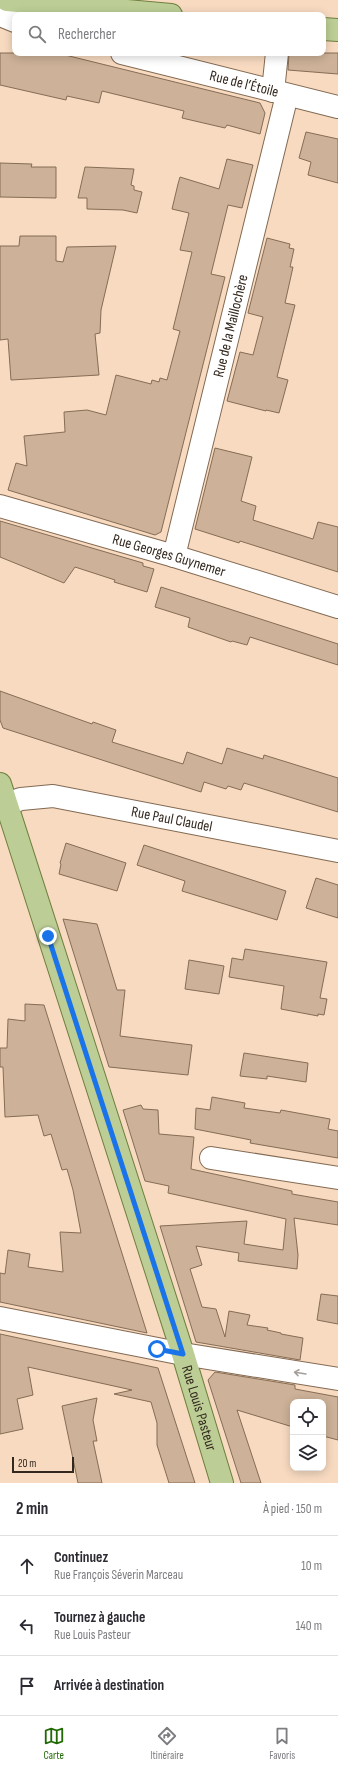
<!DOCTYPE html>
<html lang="fr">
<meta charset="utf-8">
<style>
body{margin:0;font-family:"Sofia Sans Condensed",sans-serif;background:#f2f2f3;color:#2b2b33}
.controls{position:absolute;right:12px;bottom:12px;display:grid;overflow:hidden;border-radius:8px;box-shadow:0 2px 10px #0003}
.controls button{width:36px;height:36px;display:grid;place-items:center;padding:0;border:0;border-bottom:1px solid #e1e1e2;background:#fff;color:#2b2b33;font:20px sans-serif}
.scale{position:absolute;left:12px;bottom:10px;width:62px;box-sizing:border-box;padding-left:4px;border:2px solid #33281e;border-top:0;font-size:11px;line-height:14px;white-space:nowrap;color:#33281e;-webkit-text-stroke:3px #f7dac0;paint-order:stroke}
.stop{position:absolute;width:12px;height:12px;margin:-9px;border:3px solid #1a73e8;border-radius:50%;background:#fff}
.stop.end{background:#1a73e8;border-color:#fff;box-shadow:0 1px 4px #0008}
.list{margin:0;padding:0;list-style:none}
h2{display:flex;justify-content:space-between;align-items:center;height:52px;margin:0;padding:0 16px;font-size:17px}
h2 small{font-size:13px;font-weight:400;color:#7c7c81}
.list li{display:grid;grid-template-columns:26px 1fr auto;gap:12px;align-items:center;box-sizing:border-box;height:60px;padding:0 16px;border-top:1px solid #e1e1e2}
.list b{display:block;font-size:15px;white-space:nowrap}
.list p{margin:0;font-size:13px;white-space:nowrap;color:#7c7c81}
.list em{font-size:13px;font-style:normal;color:#7c7c81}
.icon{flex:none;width:22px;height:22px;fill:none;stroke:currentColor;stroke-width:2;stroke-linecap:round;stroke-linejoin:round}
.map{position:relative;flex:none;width:338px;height:1483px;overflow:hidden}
.search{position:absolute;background:#fff;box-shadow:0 2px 10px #0003;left:12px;right:12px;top:12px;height:44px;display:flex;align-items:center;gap:10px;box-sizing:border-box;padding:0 14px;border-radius:8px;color:#7c7c81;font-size:15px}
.sheet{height:232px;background:#fff}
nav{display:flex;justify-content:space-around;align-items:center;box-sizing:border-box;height:56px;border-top:1px solid #e1e1e2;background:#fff;font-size:11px;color:#7c7c81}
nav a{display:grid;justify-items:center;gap:2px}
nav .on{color:#206905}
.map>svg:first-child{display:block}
</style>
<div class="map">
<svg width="338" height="1483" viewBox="0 0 338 1483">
<rect width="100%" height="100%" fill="#f7dac0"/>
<path fill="#cdb198" stroke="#866d55" d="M 0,53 L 57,53 L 260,103 L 265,113 L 260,134 L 227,125 L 225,128 L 182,118 L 184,111 L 102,91 L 99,103 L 67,96 L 66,100 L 0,85 Z
M 289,53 L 338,53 L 338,74 L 288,70 Z
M 306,132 L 338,139 L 338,183 L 308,175 L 311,162 L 299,158 Z
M 227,159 L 253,165 L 242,208 L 228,205 L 211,274 L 225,277 L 161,532 L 155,535 L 8,490 L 16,463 L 27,466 L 24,436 L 65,432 L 64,412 L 87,410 L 106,415 L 116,375 L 151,384 L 152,380 L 159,382 L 160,378 L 167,380 L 180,331 L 173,329 L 192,252 L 180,250 L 189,213 L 172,209 L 178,184 L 180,177 L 219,189 Z
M 0,163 L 32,164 L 31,167 L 56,167 L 56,198 L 0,197 Z
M 85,167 L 134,169 L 131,185 L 134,186 L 134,190 L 142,192 L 137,213 L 123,210 L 87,209 L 87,198 L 78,198 Z
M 20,236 L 56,236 L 56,261 L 63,262 L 67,247 L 116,246 L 101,310 L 100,333 L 95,334 L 99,375 L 11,380 L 8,339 L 0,340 L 0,246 L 19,246 Z
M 267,238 L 290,244 L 289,248 L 294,249 L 290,267 L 293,267 L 285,303 L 295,305 L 277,377 L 288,380 L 279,413 L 266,410 L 266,411 L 227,401 L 240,352 L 253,355 L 263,317 L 248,313 Z
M 215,448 L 252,457 L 241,501 L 256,506 L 253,520 L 313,539 L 318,522 L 338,527 L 338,572 L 240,541 L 239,543 L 195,529 Z
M 0,521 L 143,563 L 143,566 L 154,569 L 147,592 L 114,582 L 115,580 L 75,567 L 64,583 L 0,557 Z
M 161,587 L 338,644 L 338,665 L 250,637 L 247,645 L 232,641 L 231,642 L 188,627 L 190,618 L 155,607 Z
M 0,691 L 92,724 L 93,722 L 116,730 L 112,742 L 183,764 L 187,752 L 222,764 L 227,748 L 263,759 L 264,755 L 338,778 L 338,812 L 244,783 L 241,790 L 228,786 L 226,789 L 204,782 L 201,792 L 3,728 L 0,720 Z
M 66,843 L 126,863 L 117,891 L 59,874 L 61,864 L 60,863 Z
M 144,845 L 286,891 L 277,920 L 182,891 L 185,881 L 137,865 Z
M 316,878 L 338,885 L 338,918 L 306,908 Z
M 63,919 L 97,924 L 117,990 L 125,990 L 120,1036 L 192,1045 L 188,1075 L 109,1067 Z
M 245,949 L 327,962 L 320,998 L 327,999 L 324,1015 L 318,1014 L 318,1016 L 281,1009 L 284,986 L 229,977 L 232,958 L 243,960 Z
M 189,960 L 224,966 L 219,994 L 185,989 Z
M 25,1004 L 44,1005 L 147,1333 L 0,1302 L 0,1273 L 5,1274 L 8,1250 L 30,1254 L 28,1267 L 63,1272 L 60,1232 L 81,1233 L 73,1190 L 67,1169 L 62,1170 L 51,1134 L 44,1136 L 38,1115 L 5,1117 L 3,1067 L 0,1067 L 0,1048 L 7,1048 L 8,1019 L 25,1021 Z
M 244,1053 L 308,1063 L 306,1082 L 267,1076 L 267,1079 L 240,1076 Z
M 212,1097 L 245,1103 L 244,1108 L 280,1113 L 281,1110 L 330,1119 L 328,1129 L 338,1131 L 338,1158 L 250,1143 L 251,1140 L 195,1129 L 196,1108 L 210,1110 Z
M 141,1105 L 143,1109 L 158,1110 L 159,1134 L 194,1137 L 191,1169 L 292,1191 L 292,1194 L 338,1202 L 338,1225 L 294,1218 L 298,1255 L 297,1269 L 238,1261 L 239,1253 L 196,1246 L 202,1265 L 190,1269 L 202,1307 L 216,1309 L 225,1337 L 229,1311 L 250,1315 L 247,1325 L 268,1328 L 267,1330 L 281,1333 L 281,1334 L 303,1338 L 300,1360 L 196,1342 L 160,1226 L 247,1221 L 244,1244 L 283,1250 L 286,1219 L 168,1193 L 169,1186 L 145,1181 L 123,1110 Z
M 321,1294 L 338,1296 L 338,1324 L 317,1320 Z
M 0,1334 L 158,1368 L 195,1483 L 169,1483 L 157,1445 L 157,1423 L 151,1402 L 114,1394 L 132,1390 L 28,1367 L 33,1395 L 17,1399 L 23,1429 L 0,1434 Z
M 215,1372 L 295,1385 L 295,1389 L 338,1397 L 338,1440 L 323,1436 L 323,1402 L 293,1402 L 293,1427 L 237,1410 L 261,1483 L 241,1483 L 208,1380 Z
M 97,1398 L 93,1420 L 97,1441 L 93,1441 L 102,1483 L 78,1483 L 62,1406 Z"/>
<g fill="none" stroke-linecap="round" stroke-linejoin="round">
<defs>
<g id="minor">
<path d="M 0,15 L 15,21"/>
<path id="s1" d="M 122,53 L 338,107"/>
<path d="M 273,91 L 277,53"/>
<path id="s2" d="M 0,506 L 174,556 L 338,607"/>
<path id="s3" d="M 174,556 L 287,95"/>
<path id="s4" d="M 6,804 L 21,799 L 53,796 L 338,851"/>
<path d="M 211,1158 L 338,1178"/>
<path d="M 0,1318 L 183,1354 L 338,1379"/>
</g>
<g id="major">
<path d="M 7,0 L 171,15"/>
<path d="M 323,29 L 338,30"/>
<path id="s5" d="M 0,784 L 183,1354 L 222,1483"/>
</g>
</defs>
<use href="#minor" stroke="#836a52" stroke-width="24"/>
<use href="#major" stroke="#6f7f3e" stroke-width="24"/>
<use href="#minor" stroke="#fff" stroke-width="22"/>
<use href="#major" stroke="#bcce95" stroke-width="22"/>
</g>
<defs><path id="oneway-shaft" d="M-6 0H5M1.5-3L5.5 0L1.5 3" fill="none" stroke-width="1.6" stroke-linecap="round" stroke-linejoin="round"/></defs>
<use stroke="#a39e9a" href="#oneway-shaft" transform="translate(300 1373) rotate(-171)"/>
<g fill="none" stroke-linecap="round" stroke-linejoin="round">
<path stroke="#1a73e8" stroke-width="5" d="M 48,936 L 183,1354 L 157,1349"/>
</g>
<g text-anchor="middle" stroke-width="3.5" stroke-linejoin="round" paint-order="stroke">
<g font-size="15" fill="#33281e" stroke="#f7dac0">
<text dy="5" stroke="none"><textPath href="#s1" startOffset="126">Rue de l’Étoile</textPath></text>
<text dy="5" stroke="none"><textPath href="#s3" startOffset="237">Rue de la Maillochère</textPath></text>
<text dy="5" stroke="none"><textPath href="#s2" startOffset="176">Rue Georges Guynemer</textPath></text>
<text dy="5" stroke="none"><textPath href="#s4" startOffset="169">Rue Paul Claudel</textPath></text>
<text dy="5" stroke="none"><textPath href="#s5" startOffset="655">Rue Louis Pasteur</textPath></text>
</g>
</g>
</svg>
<div class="controls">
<button><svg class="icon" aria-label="locate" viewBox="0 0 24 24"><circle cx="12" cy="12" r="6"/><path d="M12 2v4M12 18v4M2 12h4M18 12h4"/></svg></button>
<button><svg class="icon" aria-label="layers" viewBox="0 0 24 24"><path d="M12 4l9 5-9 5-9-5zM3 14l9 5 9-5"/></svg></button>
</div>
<div class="scale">20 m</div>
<div class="stop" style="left:157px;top:1349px"></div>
<div class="stop end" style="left:48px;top:936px"></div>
<div class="search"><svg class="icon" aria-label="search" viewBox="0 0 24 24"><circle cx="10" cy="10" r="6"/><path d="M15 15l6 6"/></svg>Rechercher</div>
</div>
<section class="sheet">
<h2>2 min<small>À pied · 150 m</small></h2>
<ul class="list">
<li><svg class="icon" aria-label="ahead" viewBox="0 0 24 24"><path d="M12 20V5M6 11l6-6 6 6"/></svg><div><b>Continuez</b><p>Rue François Séverin Marceau</p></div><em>10 m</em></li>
<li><svg class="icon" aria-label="left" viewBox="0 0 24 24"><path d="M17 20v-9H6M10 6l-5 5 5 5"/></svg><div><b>Tournez à gauche</b><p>Rue Louis Pasteur</p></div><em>140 m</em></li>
<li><svg class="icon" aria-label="arrive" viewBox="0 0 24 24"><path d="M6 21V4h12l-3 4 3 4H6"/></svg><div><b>Arrivée à destination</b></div></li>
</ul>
</section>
<nav>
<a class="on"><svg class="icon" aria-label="map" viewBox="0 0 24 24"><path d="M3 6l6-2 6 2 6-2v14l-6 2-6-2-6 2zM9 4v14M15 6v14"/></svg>Carte</a>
<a><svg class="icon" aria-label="directions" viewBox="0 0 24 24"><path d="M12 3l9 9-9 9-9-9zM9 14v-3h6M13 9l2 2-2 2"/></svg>Itinéraire</a>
<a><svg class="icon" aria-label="saved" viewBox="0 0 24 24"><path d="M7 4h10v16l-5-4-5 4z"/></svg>Favoris</a>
</nav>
